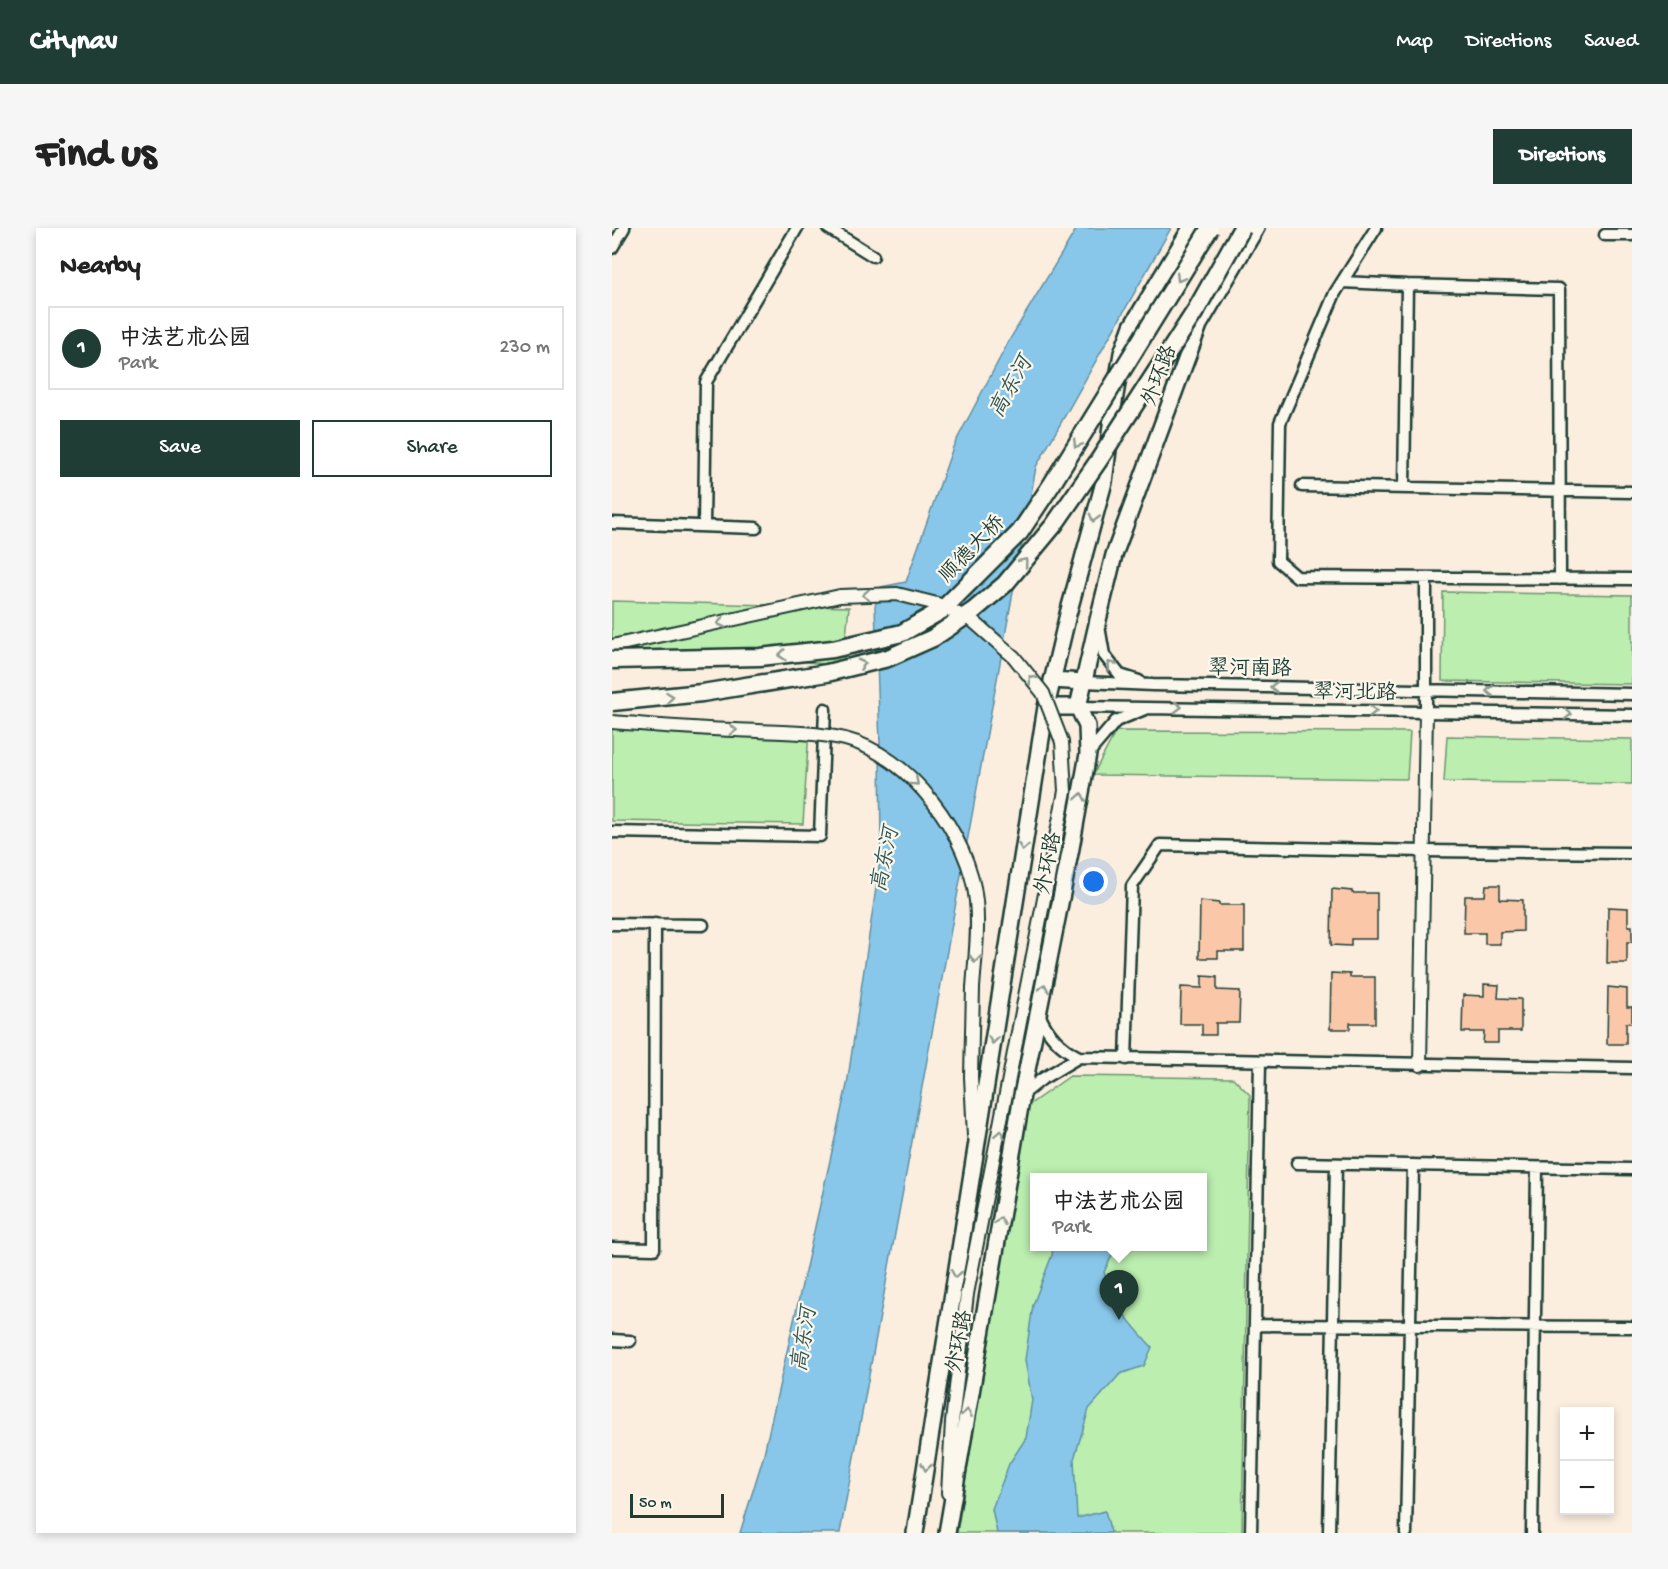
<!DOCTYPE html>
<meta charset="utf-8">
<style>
body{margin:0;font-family:"Gochi Hand","LXGW WenKai TC",sans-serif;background:#f6f6f6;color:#222}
.controls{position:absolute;right:18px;bottom:18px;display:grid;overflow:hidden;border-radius:0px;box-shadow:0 3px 9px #0003}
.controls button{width:54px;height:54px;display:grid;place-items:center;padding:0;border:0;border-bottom:2px solid #e0e0e0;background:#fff;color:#222;font:30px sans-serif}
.scale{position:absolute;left:18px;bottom:15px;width:94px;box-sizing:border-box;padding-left:6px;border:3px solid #1f3d34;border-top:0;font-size:16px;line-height:21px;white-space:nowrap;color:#1f3d34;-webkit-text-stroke:4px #fbf7ec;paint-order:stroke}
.you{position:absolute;left:482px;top:654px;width:21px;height:21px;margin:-15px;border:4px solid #fff;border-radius:50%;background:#1a73e8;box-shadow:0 0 0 9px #1a73e833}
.badge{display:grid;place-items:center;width:39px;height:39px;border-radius:50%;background:#1f3d34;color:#fff;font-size:20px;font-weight:700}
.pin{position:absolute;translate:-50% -50px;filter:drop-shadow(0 2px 3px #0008)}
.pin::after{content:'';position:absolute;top:32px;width:21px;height:18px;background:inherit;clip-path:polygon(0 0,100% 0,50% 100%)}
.popup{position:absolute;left:418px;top:945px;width:177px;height:78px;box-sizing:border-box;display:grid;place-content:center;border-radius:0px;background:#fff;filter:drop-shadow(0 2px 4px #0005);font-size:20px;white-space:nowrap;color:#767676}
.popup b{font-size:22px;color:#222}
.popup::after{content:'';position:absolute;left:50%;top:100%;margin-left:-12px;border:12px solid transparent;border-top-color:#fff}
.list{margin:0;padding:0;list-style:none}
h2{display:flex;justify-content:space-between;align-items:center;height:78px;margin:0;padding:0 24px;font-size:26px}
h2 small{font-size:20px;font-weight:400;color:#767676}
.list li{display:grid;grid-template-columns:39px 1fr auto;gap:18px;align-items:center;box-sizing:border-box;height:84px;margin:0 12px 12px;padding:0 12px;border:2px solid #e0e0e0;border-radius:0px}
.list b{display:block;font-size:22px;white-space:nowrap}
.list p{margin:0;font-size:20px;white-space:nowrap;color:#767676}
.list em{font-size:20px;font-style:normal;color:#767676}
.actions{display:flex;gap:12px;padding:18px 24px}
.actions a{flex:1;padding:14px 0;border:2px solid #1f3d34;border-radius:0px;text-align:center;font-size:21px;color:#1f3d34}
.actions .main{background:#1f3d34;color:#fff}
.map{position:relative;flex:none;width:1020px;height:1305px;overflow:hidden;border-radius:0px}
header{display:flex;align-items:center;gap:36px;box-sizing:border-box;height:84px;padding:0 30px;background:#1f3d34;color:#fff}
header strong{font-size:28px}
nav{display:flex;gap:33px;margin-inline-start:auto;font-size:21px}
.intro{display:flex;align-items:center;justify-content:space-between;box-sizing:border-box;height:144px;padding:0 36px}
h1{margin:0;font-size:42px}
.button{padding:15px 27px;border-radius:0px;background:#1f3d34;color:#fff;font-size:21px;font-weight:700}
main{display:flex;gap:36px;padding:0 36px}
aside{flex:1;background:#fff;border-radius:0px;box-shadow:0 3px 9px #0003}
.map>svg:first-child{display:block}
</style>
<header>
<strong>Citynav</strong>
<nav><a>Map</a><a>Directions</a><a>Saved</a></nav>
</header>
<div class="intro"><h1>Find us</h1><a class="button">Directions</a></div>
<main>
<aside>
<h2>Nearby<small></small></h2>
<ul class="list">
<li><span class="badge">1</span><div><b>中法艺术公园</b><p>Park</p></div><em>230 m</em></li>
</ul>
<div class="actions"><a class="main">Save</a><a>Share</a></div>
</aside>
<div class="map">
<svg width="1020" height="1305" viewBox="0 0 1020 1305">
<rect width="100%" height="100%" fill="#fbeedf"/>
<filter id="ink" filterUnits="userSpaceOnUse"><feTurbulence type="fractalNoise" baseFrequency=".0167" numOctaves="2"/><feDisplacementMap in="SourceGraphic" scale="12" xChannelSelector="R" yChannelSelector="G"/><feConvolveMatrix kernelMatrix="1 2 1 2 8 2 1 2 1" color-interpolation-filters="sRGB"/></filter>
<g filter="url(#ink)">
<path fill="#bbeeaf" stroke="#6d9672" stroke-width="1.5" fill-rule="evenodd" d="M 831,364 L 1020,367 L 1020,456 L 830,453 Z
M 0,373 L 237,379 L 231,438 L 148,429 L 0,432 Z
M 0,498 L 197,502 L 191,596 L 0,593 Z
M 504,503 L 798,504 L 795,551 L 481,547 Z
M 835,508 L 1020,511 L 1020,556 L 832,554 Z
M 458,848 L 621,850 L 638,867 L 630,1305 L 345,1305 L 414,879 ZM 423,950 L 591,950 L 591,1018 L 423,1018 Z"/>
<path fill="#89c7ea" stroke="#5f90a1" stroke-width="1.5" d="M 465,0 L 559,0 L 424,239 L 228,1305 L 128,1305 L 151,1230 L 235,857 L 269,626 L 268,516 L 263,378 L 269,359 L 294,354 L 341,219 L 398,111 Z
M 441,1019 L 504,1019 L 492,1044 C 503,1078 517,1094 540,1119 L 532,1138 L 508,1146 L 477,1181 L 462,1231 L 465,1290 L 493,1283 L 499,1304 L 497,1305 L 385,1305 L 380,1281 L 397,1236 L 414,1210 L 420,1172 L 413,1132 L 421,1077 L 440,1027 Z"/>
<path fill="#fac8a9" stroke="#1f3d34" stroke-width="1.5" d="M 874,657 L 888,657 L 888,671 L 911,672 L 911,703 L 888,704 L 888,716 L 873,716 L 873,705 L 852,705 L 853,668 L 873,668 Z
M 720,661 L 740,663 L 740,665 L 765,665 L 765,711 L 739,711 L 739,718 L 719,717 Z
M 588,673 L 607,675 L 607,677 L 632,677 L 632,723 L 606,723 L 606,730 L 587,730 Z
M 996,679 L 1016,680 L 1016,698 L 1020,698 L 1020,714 L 1015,714 L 1015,735 L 995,735 Z
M 719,745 L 738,746 L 738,749 L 763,749 L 763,795 L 738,795 L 738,801 L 718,801 Z
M 590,748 L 605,749 L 605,762 L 628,763 L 627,795 L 604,795 L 604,807 L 590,807 L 590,796 L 568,796 L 569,759 L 590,760 Z
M 872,756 L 887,757 L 886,770 L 909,771 L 909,803 L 886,803 L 886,815 L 871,815 L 872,804 L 850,804 L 851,767 L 872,768 Z
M 996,759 L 1015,761 L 1015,779 L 1020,779 L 1020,795 L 1014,795 L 1014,816 L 995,816 Z"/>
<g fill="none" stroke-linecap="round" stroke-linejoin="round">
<defs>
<path id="minor" d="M 216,0 L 261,28
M 764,0 L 723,65 L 668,195 L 666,333 L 685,349 L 1020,351
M 993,7 L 1020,7
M 0,20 L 12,0
M 730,54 L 795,57
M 690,258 L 1020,264
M 792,260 L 795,57 L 947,61 L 948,351
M 0,295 L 144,300
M 92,298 L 94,154 L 185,0
M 487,398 L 492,427 L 508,447 L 527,453
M 472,454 L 541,457 L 1020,466
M 466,479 L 1020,487
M 814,484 L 814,350
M 476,526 L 504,493 L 533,481
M 0,604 L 208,608 L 213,481
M 0,696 L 91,697
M 427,786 C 435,805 448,820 467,829
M 514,831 L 520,658 L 548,617 L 811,623 L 1020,625
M 410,867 L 430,851 L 467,829 L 1020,840
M 685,935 L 1020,941
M 0,1020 L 42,1021 L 43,696
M 643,1097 L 1020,1099
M 0,1112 L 18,1113
M 639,1305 L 648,833
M 717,1305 L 724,936
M 794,1305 L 801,937
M 920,1305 L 925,940"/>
<path id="tertiary" d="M 0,418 L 228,368
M 361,760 L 359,849 L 362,908
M 808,837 L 814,484
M 336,1265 L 340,1194 L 355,1066"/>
<path id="secondary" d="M 440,452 L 472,454
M 434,479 L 466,479
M 303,1305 L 434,479 L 456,386 L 492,254 L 502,174 L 510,125 L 520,98 L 579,0
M 335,1305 L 410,867 L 459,620 L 476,526 L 475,498 L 466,479 L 486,392 L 502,327 L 587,97 L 644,0"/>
</defs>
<use href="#minor" stroke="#1f3d34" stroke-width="15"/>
<use href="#tertiary" stroke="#1f3d34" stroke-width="16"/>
<use href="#secondary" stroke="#1f3d34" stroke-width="20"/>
<use href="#minor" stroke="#fbf7ec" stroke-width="10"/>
<use href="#tertiary" stroke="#fbf7ec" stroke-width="12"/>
<use href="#secondary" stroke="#fbf7ec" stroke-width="15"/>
<defs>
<path id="tertiary-bridge" d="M 228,368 L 285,366 L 325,376 L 361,393 L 402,429 L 431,465 L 450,514 L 453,563 L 355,1066
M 0,494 C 41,497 82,501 123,502 C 157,504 199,503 233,511 C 298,527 358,608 364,673 C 367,702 363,731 361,760"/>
<path id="primary-bridge" d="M 0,432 L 148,429 L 221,421 L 290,405 L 330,382 L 408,304 L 440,256 L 598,0
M 0,474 L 90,465 L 215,445 L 276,430 L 321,410 L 361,383 L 393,356 L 442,297 L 487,232 L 584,82 L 630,0"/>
</defs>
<use href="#tertiary-bridge" stroke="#1f3d34" stroke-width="16" stroke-linecap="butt"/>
<use href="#primary-bridge" stroke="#1f3d34" stroke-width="21" stroke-linecap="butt"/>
<use href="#tertiary-bridge" stroke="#fbf7ec" stroke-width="12"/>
<use href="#primary-bridge" stroke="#fbf7ec" stroke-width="16"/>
</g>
<defs><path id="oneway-chevron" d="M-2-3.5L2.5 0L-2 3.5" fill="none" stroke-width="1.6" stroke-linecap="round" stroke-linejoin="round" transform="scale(1.5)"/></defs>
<g stroke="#8d9a90">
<use href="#oneway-chevron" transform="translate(568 50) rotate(122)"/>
<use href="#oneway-chevron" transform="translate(465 216) rotate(122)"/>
<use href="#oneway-chevron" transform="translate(482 290) rotate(106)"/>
<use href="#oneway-chevron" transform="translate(412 334) rotate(-50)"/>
<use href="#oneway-chevron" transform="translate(254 367) rotate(178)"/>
<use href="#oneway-chevron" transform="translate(109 395) rotate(167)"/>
<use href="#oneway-chevron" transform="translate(170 427) rotate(174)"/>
<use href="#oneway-chevron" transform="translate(250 436) rotate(-14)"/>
<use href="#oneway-chevron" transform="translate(499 437) rotate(-130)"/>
<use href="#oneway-chevron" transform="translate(420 451) rotate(-129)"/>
<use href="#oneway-chevron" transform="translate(662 459) rotate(-179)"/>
<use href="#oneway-chevron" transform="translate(878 463) rotate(-179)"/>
<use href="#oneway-chevron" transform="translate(58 469) rotate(-6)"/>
<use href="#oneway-chevron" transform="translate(566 479) rotate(1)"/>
<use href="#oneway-chevron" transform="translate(761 483) rotate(1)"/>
<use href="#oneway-chevron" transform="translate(956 486) rotate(1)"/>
<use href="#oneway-chevron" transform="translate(121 502) rotate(2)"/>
<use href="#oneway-chevron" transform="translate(303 554) rotate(42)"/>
<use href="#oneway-chevron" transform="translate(469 569) rotate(-80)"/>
<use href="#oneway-chevron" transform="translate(411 619) rotate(99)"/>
<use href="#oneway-chevron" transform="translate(363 731) rotate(95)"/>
<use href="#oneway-chevron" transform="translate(432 760) rotate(-79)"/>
<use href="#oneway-chevron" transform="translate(381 812) rotate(99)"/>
<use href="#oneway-chevron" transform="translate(388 906) rotate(-79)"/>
<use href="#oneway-chevron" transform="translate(388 993) rotate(-80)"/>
<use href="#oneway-chevron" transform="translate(344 1046) rotate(99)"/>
<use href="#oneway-chevron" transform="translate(355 1185) rotate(-80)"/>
<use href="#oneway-chevron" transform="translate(314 1239) rotate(99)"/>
</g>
</g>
<g text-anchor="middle" stroke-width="4.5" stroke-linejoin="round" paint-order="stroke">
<g font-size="21" fill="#1f3d34" stroke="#fbf7ec">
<text transform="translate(546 147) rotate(-70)" y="7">外环路</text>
<text transform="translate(359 320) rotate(-46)" y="7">顺德大桥</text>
<text transform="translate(638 439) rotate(1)" y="7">翠河南路</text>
<text transform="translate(743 463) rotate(1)" y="7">翠河北路</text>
<text transform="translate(435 635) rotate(-79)" y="7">外环路</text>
<text transform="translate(346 1113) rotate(-80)" y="7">外环路</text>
</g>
<g font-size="22" font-style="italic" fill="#345958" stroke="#fbf7ec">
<text transform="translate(397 158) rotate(-61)" y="8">高东河</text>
<text transform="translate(271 631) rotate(-78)" y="8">高东河</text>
<text transform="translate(190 1111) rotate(-81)" y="8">高东河</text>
</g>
</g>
</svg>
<div class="controls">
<button>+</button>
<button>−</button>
</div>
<div class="scale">50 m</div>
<div class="you"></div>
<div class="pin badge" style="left:507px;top:1092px">1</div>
<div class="popup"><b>中法艺术公园</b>Park</div>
</div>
</main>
